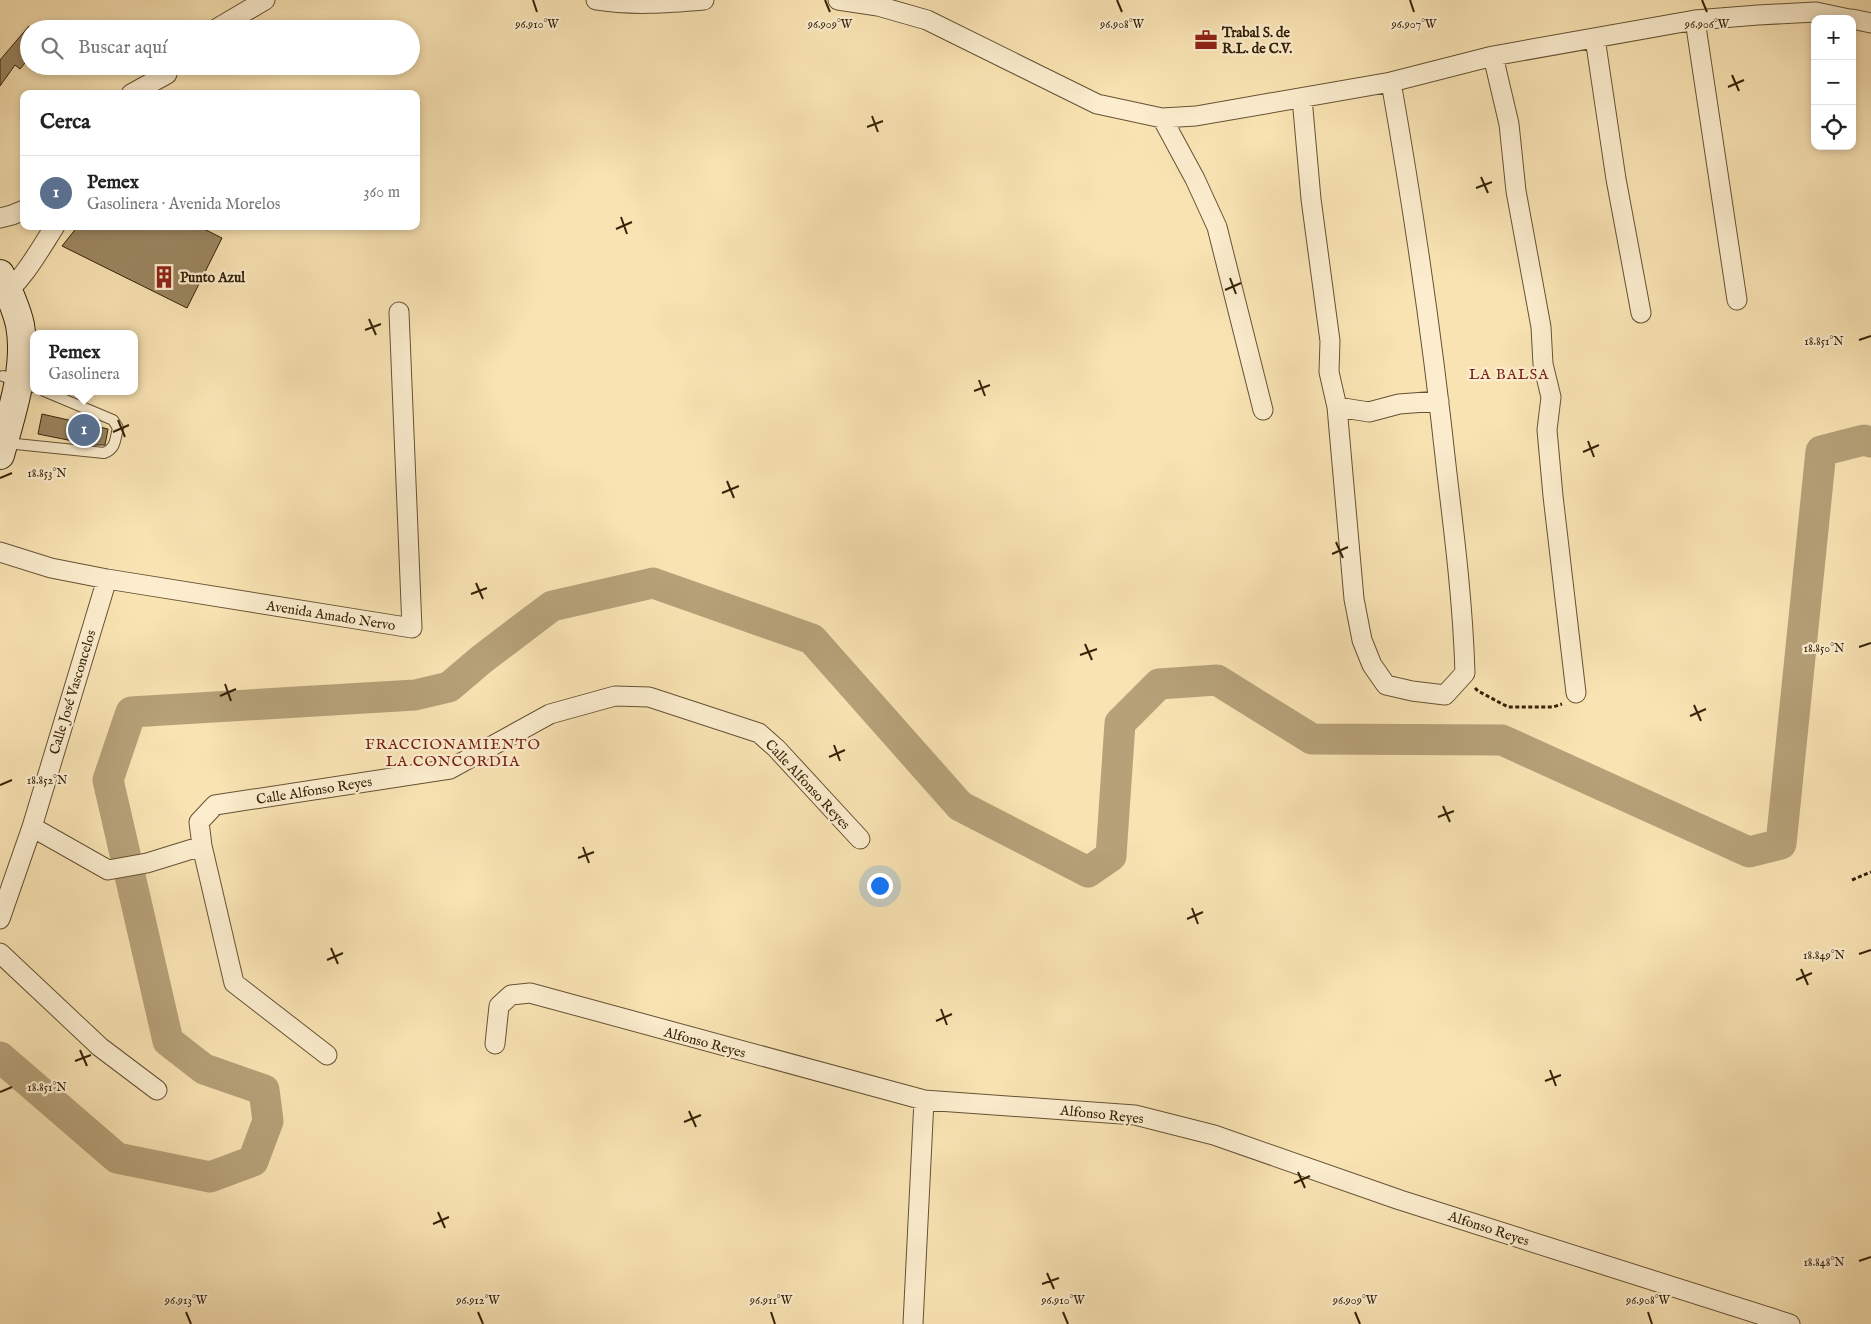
<!DOCTYPE html>
<html lang="es">
<meta charset="utf-8">
<style>
body{margin:0;font-family:"IM FELL English",serif;background:#f2f2f2;color:#222}
.controls{position:absolute;right:15px;top:15px;display:grid;overflow:hidden;border-radius:10px;box-shadow:0 2px 8px #0003}
.controls button{width:45px;height:45px;display:grid;place-items:center;padding:0;border:0;border-bottom:1px solid #e0e0e0;background:#fff;color:#222;font:25px sans-serif}
.you{position:absolute;left:879px;top:885px;width:18px;height:18px;margin:-12px;border:4px solid #fff;border-radius:50%;background:#1a73e8;box-shadow:0 0 0 8px #1a73e833}
.badge{display:grid;place-items:center;width:32px;height:32px;border-radius:50%;background:#0f766e;color:#fff;font-size:16px;font-weight:700}
.pin{position:absolute;translate:-50% -50%;border:2px solid #fff;box-shadow:0 1px 5px #0006}
.popup{position:absolute;left:30px;top:330px;width:108px;height:65px;box-sizing:border-box;display:grid;place-content:center;border-radius:10px;background:#fff;filter:drop-shadow(0 1px 4px #0005);font-size:16px;white-space:nowrap;color:#767676}
.popup b{font-size:19px;color:#222}
.popup::after{content:'';position:absolute;left:50%;top:100%;margin-left:-10px;border:10px solid transparent;border-top-color:#fff}
.list{margin:0;padding:0;list-style:none}
h2{display:flex;justify-content:space-between;align-items:center;height:65px;margin:0;padding:0 20px;font-size:21px}
h2 small{font-size:16px;font-weight:400;color:#767676}
.list li{display:grid;grid-template-columns:32px 1fr auto;gap:15px;align-items:center;box-sizing:border-box;height:75px;padding:0 20px;border-top:1px solid #e0e0e0}
.list b{display:block;font-size:19px;white-space:nowrap}
.list p{margin:0;font-size:16px;white-space:nowrap;color:#767676}
.list em{font-size:16px;font-style:normal;color:#767676}
.icon{flex:none;width:28px;height:28px;fill:none;stroke:currentColor;stroke-width:2;stroke-linecap:round;stroke-linejoin:round}
.map{position:relative;flex:none;width:1871px;height:1324px;overflow:hidden}
.search{position:absolute;background:#fff;box-shadow:0 2px 8px #0003;left:20px;top:20px;width:400px;height:55px;display:flex;align-items:center;gap:12px;box-sizing:border-box;padding:0 18px;border-radius:28px;color:#767676;font-size:19px}
.panel{position:absolute;background:#fff;box-shadow:0 2px 8px #0003;left:20px;top:90px;width:400px;height:140px;border-radius:10px}
.map>svg:first-child{display:block}
</style>
<div class="map">
<svg width="1871" height="1324" viewBox="0 0 1871 1324">
<rect width="100%" height="100%" fill="#f9e3b3"/>
<filter id="stains"><feTurbulence type="fractalNoise" baseFrequency=".004" numOctaves="4"/><feColorMatrix values="0 0 0 0 .2 0 0 0 0 .09 0 0 0 0 .02 0 0 0 .5 -.17"/></filter>
<radialGradient id="worn" r=".72"><stop offset=".6" stop-color="#630" stop-opacity="0"/><stop offset="1" stop-color="#630" stop-opacity=".3"/></radialGradient>
<g fill="none" stroke-linecap="round" stroke-linejoin="round">
<path stroke="#b6a179" stroke-width="31" d="M 0,1057 L 117,1158 L 210,1177 L 253,1161 L 268,1121 L 264,1090 L 204,1069 L 168,1041 L 108,780 L 131,712 L 415,695 L 449,687 L 482,659 L 552,606 L 653,583 L 812,639 L 960,806 L 1088,872 L 1111,856 L 1120,723 L 1159,684 L 1217,680 L 1312,739 L 1502,740 L 1749,852 L 1781,844 L 1821,451 L 1864,440 L 1871,442"/>
</g>
<path fill="#9b8661" stroke="#352208" d="M 29,26 L 29,58 L 20,69 L 15,65 L 0,86 L 0,60 Z
M 78,226 L 198,226 L 222,238 L 187,308 L 62,246 Z
M 42,414 L 108,429 L 105,445 L 93,445 L 38,434 Z"/>
<g fill="none" stroke-linecap="round" stroke-linejoin="round">
<defs>
<path id="service" d="M 3,376 L 34,387
M 6,443 L 104,453 C 116,449 115,439 118,428 L 113,420 L 44,391"/>
<path id="minor" d="M 596,0 C 632,6 668,3 704,0
M 838,0 L 878,6 L 927,20 L 1097,104 L 1162,118 L 1196,116 L 1391,82 L 1493,56 L 1695,20 L 1758,15 L 1816,12 L 1849,19
M 1852,19 L 1871,23
M 1695,20 L 1737,300
M 216,29 L 265,0
M 1595,38 L 1616,179 L 1641,313
M 1493,56 L 1509,124 L 1516,191 L 1541,327 L 1543,364 L 1551,397 L 1547,430 L 1553,496 L 1576,693
M 131,94 L 167,74
M 1302,98 L 1311,199 L 1330,341 L 1329,372 L 1337,407 L 1354,599 L 1362,640 L 1372,665 L 1386,685 L 1412,691 L 1445,695 L 1465,673 C 1463,606 1455,540 1447,474 C 1433,343 1414,212 1391,82
M 1162,118 L 1195,179 L 1217,227 L 1263,410
M 0,218 L 12,215 L 24,210
M 1,296 C 21,284 42,246 55,226
M 1337,407 L 1369,412 L 1399,404 L 1439,401
M 0,552 L 51,568 L 107,579 L 412,628 L 399,312
M 32,827 L 108,870 L 147,863 L 202,846
M 0,919 L 32,827 L 107,579
M 0,953 L 100,1047 L 157,1090
M 495,1044 L 499,1006 L 511,995 L 530,993 L 924,1100 L 1135,1115 L 1214,1135 L 1400,1200 L 1790,1324
M 327,1055 L 234,983 L 202,846 L 199,822 L 215,805 L 450,769 L 550,714 L 615,696 L 649,697 L 759,733 L 776,748 L 860,839
M 913,1324 L 924,1100"/>
<path id="secondary" d="M 0,274 C 8,290 16,307 20,325 C 28,366 11,415 0,455"/>
</defs>
<use href="#service" stroke="#665233" stroke-width="12"/>
<use href="#minor" stroke="#665233" stroke-width="21"/>
<use href="#secondary" stroke="#352208" stroke-width="30"/>
<path stroke="#352208" stroke-width="3" stroke-dasharray="4 2.5" stroke-linecap="butt" d="M 1475,688 L 1478,691 L 1508,707 L 1553,707 L 1562,704
M 1852,880 L 1871,872"/>
<use href="#service" stroke="#fbedce" stroke-width="10"/>
<use href="#minor" stroke="#fbedce" stroke-width="19"/>
<use href="#secondary" stroke="#fbedce" stroke-width="28"/>
</g>
<path fill="none" stroke="#352208" stroke-width="2" d="M 533,0 L 537,12M 825,0 L 830,12M 1117,0 L 1122,12M 1410,0 L 1414,12M 1702,0 L 1707,12M 1732,75 L 1739,91M 1728,87 L 1744,80M 872,116 L 878,132M 867,127 L 883,121M 1481,177 L 1488,193M 1476,188 L 1492,182M 621,217 L 627,234M 616,229 L 632,222M 1230,278 L 1236,294M 1225,290 L 1241,283M 369,319 L 376,335M 365,330 L 381,324M 1859,340 L 1871,336M 979,380 L 985,396M 974,391 L 990,385M 118,420 L 125,437M 113,432 L 129,425M 1588,441 L 1594,457M 1583,452 L 1599,445M 0,478 L 12,473M 727,481 L 734,498M 722,493 L 739,486M 1336,542 L 1343,558M 1332,554 L 1348,547M 476,583 L 483,599M 471,594 L 487,588M 1085,644 L 1092,660M 1859,647 L 1871,643M 1080,655 L 1097,649M 225,684 L 231,701M 220,696 L 236,689M 1694,705 L 1701,721M 1690,716 L 1706,709M 834,745 L 840,761M 829,757 L 845,750M 0,785 L 12,780M 1443,806 L 1450,822M 1438,817 L 1454,811M 583,847 L 589,863M 578,858 L 594,852M 1192,908 L 1198,924M 1187,919 L 1203,912M 331,948 L 338,964M 1859,954 L 1871,950M 327,960 L 343,953M 1801,969 L 1808,985M 1796,980 L 1812,973M 941,1009 L 947,1025M 936,1021 L 952,1014M 80,1050 L 87,1066M 75,1061 L 91,1055M 1550,1070 L 1556,1086M 1545,1081 L 1561,1075M 0,1092 L 12,1087M 689,1111 L 696,1127M 684,1122 L 701,1115M 1298,1172 L 1305,1188M 1294,1183 L 1310,1176M 438,1212 L 445,1228M 433,1224 L 449,1217M 1859,1261 L 1871,1257M 1047,1273 L 1054,1289M 1042,1284 L 1059,1278M 186,1312 L 191,1324M 478,1312 L 483,1324M 771,1312 L 775,1324M 1063,1312 L 1068,1324M 1355,1312 L 1360,1324M 1648,1312 L 1652,1324"/>
<defs>
<symbol id="office-bare" viewBox="-9 -9 18 18"><path d="M-6-3h4V-5.5h4V-3h4V5H-6ZM-1-4.5V-3h2v-1.5ZM-6 0V1H6V0Z" fill="#8f2418" stroke="#fbedce" stroke-width="2.5" paint-order="stroke"/></symbol>
<symbol id="building-bare" viewBox="-9 -9 18 18"><path d="M-4-6H4V6H1V3H-1V6H-4ZM-2.5-4.3h1.7v1.8h-1.7ZM.8-4.3h1.7v1.8H.8ZM-2.5-1h1.7V.8h-1.7ZM.8-1h1.7V.8H.8Z" fill="#8f2418" stroke="#fbedce" stroke-width="2.5" paint-order="stroke"/></symbol>
</defs>
<g fill-rule="evenodd">
<use href="#office-bare" x="1190" y="24" width="32" height="32"/>
<use href="#building-bare" x="148" y="261" width="32" height="32"/>
</g>
<g text-anchor="middle" stroke-width="4.5" stroke-linejoin="round" paint-order="stroke">
<g font-size="14" font-weight="bold" fill="#352208" stroke="#fbedce" text-anchor="start">
<text x="1222" y="37">Trabal S. de<tspan x="1222" dy="16">R.L. de C.V.</tspan></text>
<text x="180" y="282">Punto Azul</text>
</g>
<g font-size="14" fill="#352208" stroke="#fbedce">
<text transform="translate(331 615) rotate(9)" y="5">Avenida Amado Nervo</text>
<text transform="translate(72 692) rotate(-73)" y="5">Calle José Vasconcelos</text>
<text transform="translate(808 784) rotate(47)" y="5">Calle Alfonso Reyes</text>
<text transform="translate(314 790) rotate(-9)" y="5">Calle Alfonso Reyes</text>
<text transform="translate(705 1042) rotate(15)" y="5">Alfonso Reyes</text>
<text transform="translate(1102 1114) rotate(6)" y="5">Alfonso Reyes</text>
<text transform="translate(1489 1228) rotate(18)" y="5">Alfonso Reyes</text>
</g>
<g font-size="15" letter-spacing="1" fill="#7a1f14" stroke="#fbedce">
<text x="1509" y="379">LA BALSA</text>
<text x="453" y="749">FRACCIONAMIENTO<tspan x="453" dy="17">LA CONCORDIA</tspan></text>
</g>
</g>
<g font-size="12" text-anchor="middle" fill="#352208" stroke="#fbedce" stroke-width="4.5" stroke-linejoin="round" paint-order="stroke">
<text x="537" y="28">96.910°W</text>
<text x="1122" y="28">96.908°W</text>
<text x="1414" y="28">96.907°W</text>
<text x="1707" y="28">96.906°W</text>
<text x="830" y="28">96.909°W</text>
<text x="1824" y="345">18.851°N</text>
<text x="47" y="477">18.853°N</text>
<text x="1824" y="652">18.850°N</text>
<text x="47" y="784">18.852°N</text>
<text x="1824" y="959">18.849°N</text>
<text x="47" y="1091">18.851°N</text>
<text x="1824" y="1266">18.848°N</text>
<text x="186" y="1304">96.913°W</text>
<text x="478" y="1304">96.912°W</text>
<text x="771" y="1304">96.911°W</text>
<text x="1063" y="1304">96.910°W</text>
<text x="1355" y="1304">96.909°W</text>
<text x="1648" y="1304">96.908°W</text>
</g>
<rect width="100%" height="100%" filter="url(#stains)"/>
<rect width="100%" height="100%" fill="url(#worn)"/>
</svg>
<div class="controls">
<button>+</button>
<button>−</button>
<button><svg class="icon" aria-label="locate" viewBox="0 0 24 24"><circle cx="12" cy="12" r="6"/><path d="M12 2v4M12 18v4M2 12h4M18 12h4"/></svg></button>
</div>
<div class="you"></div>
<div class="pin badge" style="left:84px;top:430px;background:#5c6f8a">1</div>
<div class="popup"><b>Pemex</b>Gasolinera</div>
<div class="search"><svg class="icon" aria-label="search" viewBox="0 0 24 24"><circle cx="10" cy="10" r="6"/><path d="M15 15l6 6"/></svg>Buscar aquí</div>
<section class="panel">
<h2>Cerca<small></small></h2>
<ul class="list">
<li><span class="badge" style="background:#5c6f8a">1</span><div><b>Pemex</b><p>Gasolinera · Avenida Morelos</p></div><em>360 m</em></li>
</ul>
</section>
</div>
